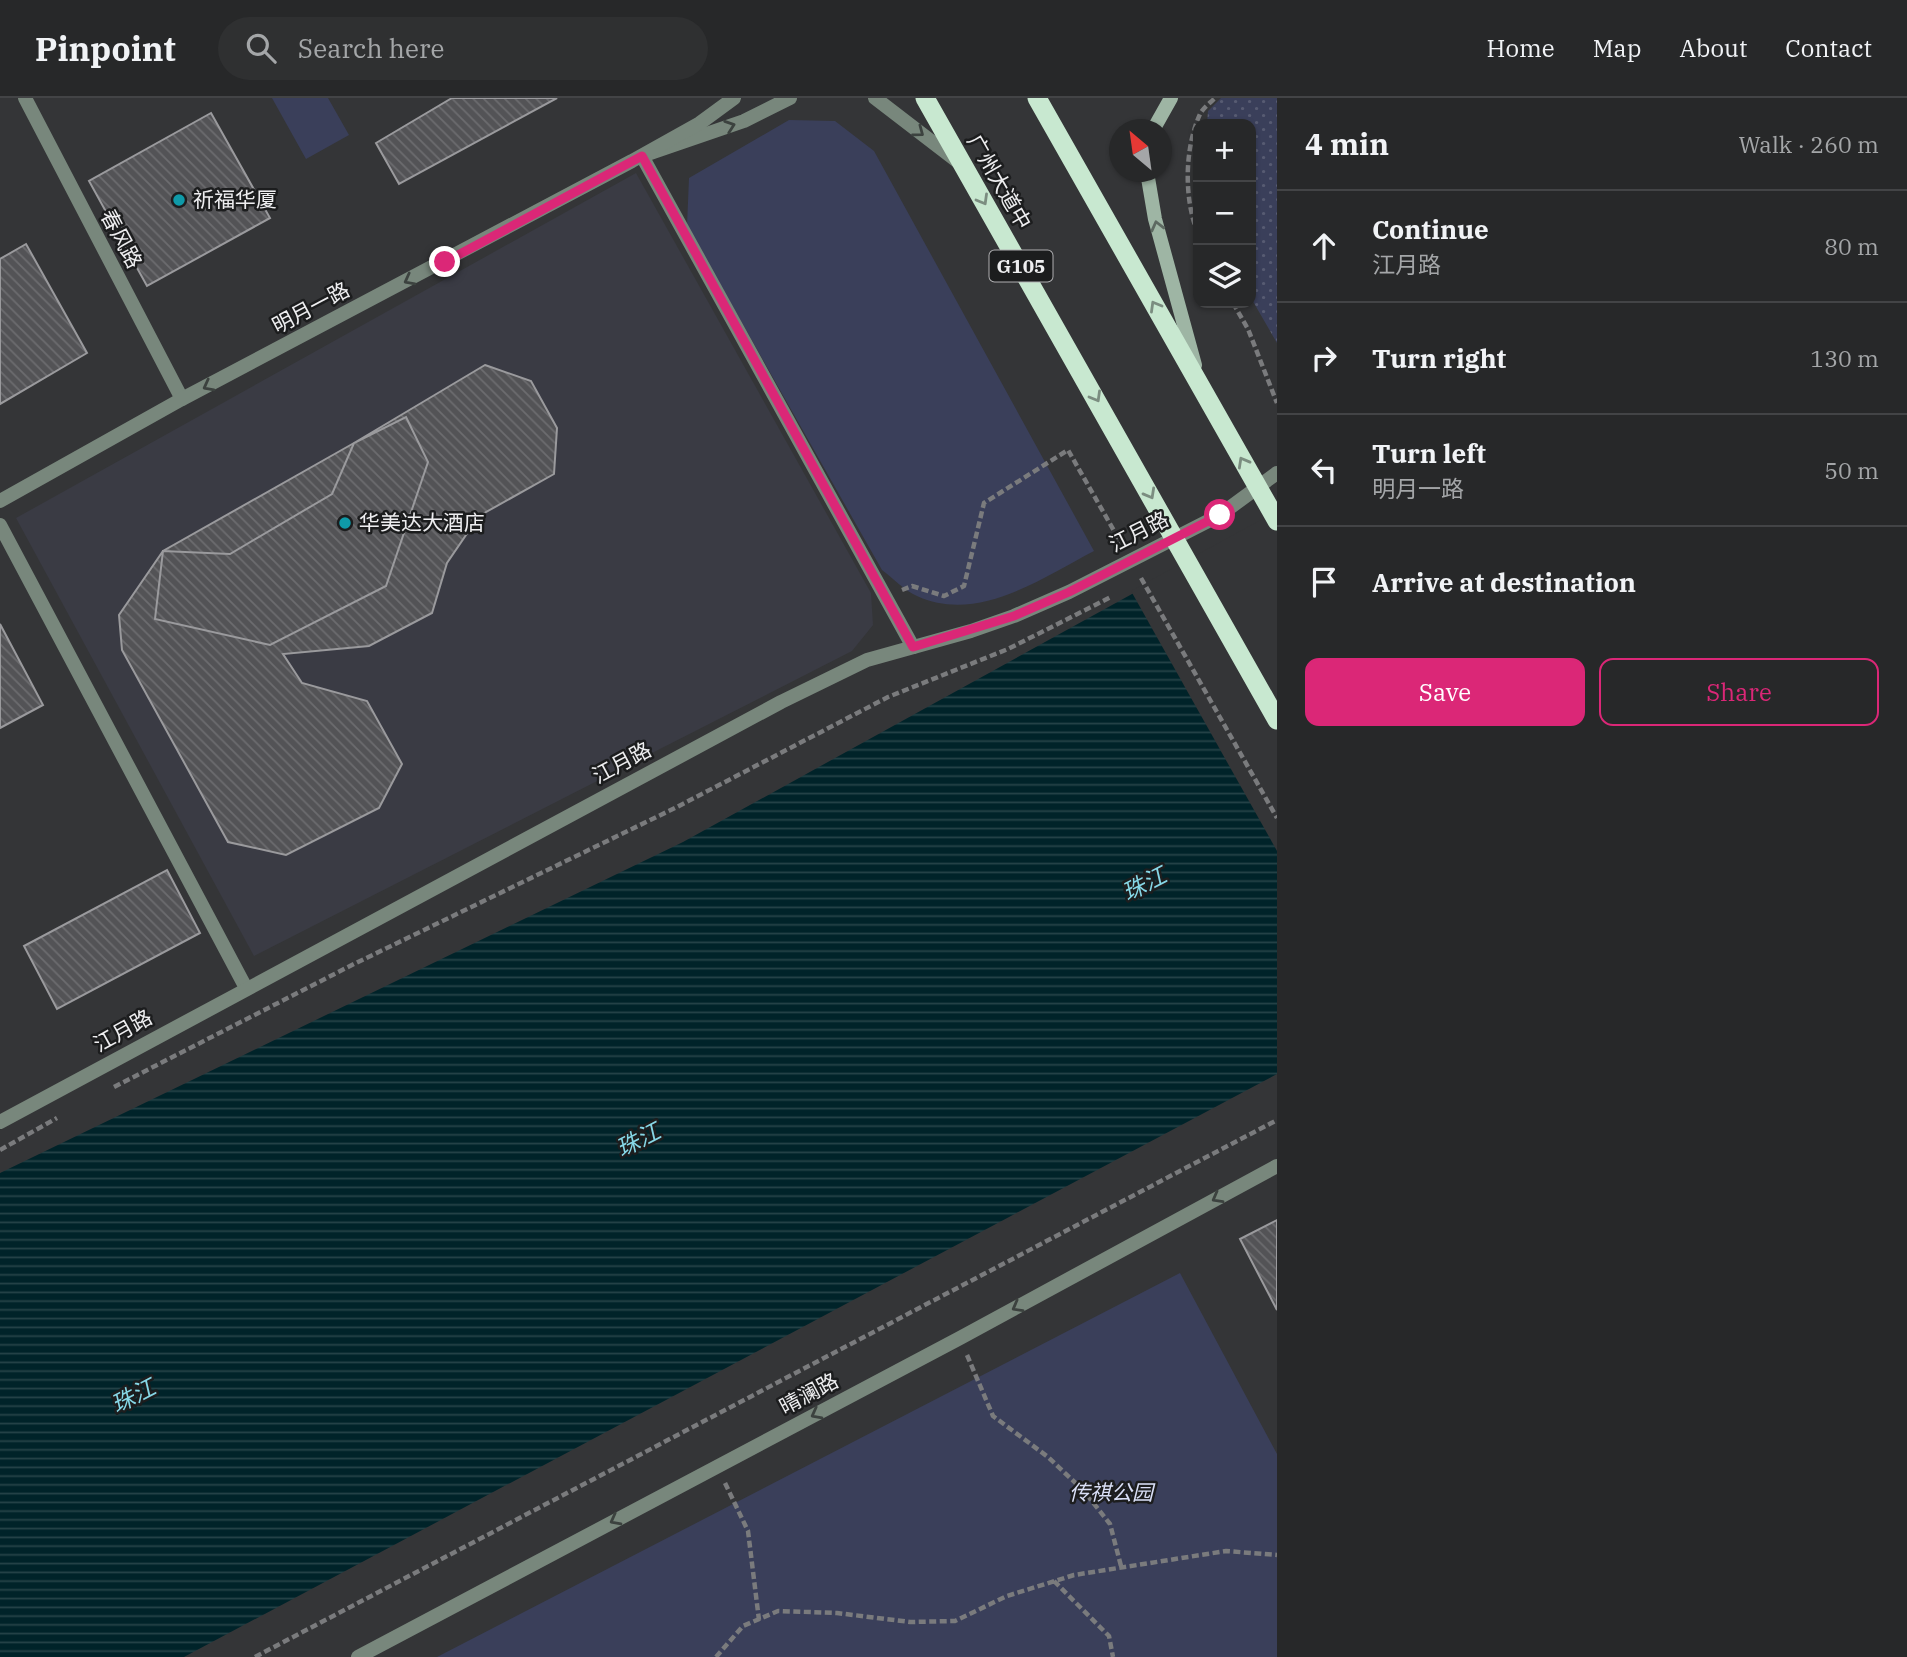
<!DOCTYPE html>
<meta charset="utf-8">
<style>
body{margin:0;font-family:"IBM Plex Serif","Noto Sans SC",serif;background:#2f3031;color:#f1f3f6}
.controls{position:absolute;right:21px;top:21px;display:grid;overflow:hidden;border-radius:14px;box-shadow:0 2px 5px #0004}
.controls button{width:63px;height:63px;display:grid;place-items:center;padding:0;border:0;border-bottom:2px solid #434446;background:#272829;color:#f1f3f6;font:35px sans-serif}
.compass{position:absolute;left:1109px;top:21px;width:63px;height:63px;border-radius:50%;background:#272829;box-shadow:0 2px 5px #0004;rotate:331deg}
.stop{position:absolute;width:21px;height:21px;margin:-16px;border:5px solid #db2777;border-radius:50%;background:#fff}
.stop.end{background:#db2777;border-color:#fff;box-shadow:0 2px 7px #0008}
.list{margin:0;padding:0;list-style:none}
h2{display:flex;justify-content:space-between;align-items:center;height:91px;margin:0;padding:0 28px;font-size:30px}
h2 small{font-size:23px;font-weight:400;color:#a4a6a8}
.list li{display:grid;grid-template-columns:46px 1fr auto;gap:21px;align-items:center;box-sizing:border-box;height:112px;padding:0 28px;border-top:2px solid #434446}
.list b{display:block;font-size:26px;white-space:nowrap}
.list p{margin:0;font-size:23px;white-space:nowrap;color:#a4a6a8}
.list em{font-size:23px;font-style:normal;color:#a4a6a8}
.actions{display:flex;gap:14px;padding:21px 28px}
.actions a{flex:1;padding:16px 0;border:2px solid #db2777;border-radius:14px;text-align:center;font-size:24px;color:#db2777}
.actions .main{background:#db2777;color:#fff}
.icon{flex:none;width:38px;height:38px;fill:none;stroke:currentColor;stroke-width:2;stroke-linecap:round;stroke-linejoin:round}
.map{position:relative;flex:none;width:1277px;height:1559px;overflow:hidden}
header{display:flex;align-items:center;gap:42px;box-sizing:border-box;height:98px;padding:0 35px;background:#272829;border-bottom:2px solid #434446}
header strong{font-size:33px}
nav{display:flex;gap:38px;margin-inline-start:auto;font-size:24px}
.search{width:490px;height:63px;background:#2f3031;display:flex;align-items:center;gap:18px;box-sizing:border-box;padding:0 24px;border-radius:38px;color:#a4a6a8;font-size:26px}
main{display:flex}
aside{flex:1;background:#272829}
.map>svg:first-child{display:block}
</style>
<header>
<strong>Pinpoint</strong>
<div class="search"><svg class="icon" aria-label="search" viewBox="0 0 24 24"><circle cx="10" cy="10" r="6"/><path d="M15 15l6 6"/></svg>Search here</div>
<nav><a>Home</a><a>Map</a><a>About</a><a>Contact</a></nav>
</header>
<main>
<div class="map">
<svg width="1277" height="1559" viewBox="0 0 1277 1559">
<defs>
<pattern id="grass-dots" width="8" height="8" patternUnits="userSpaceOnUse" patternTransform="scale(1.75)"><rect width="8" height="8" fill="#3a3f5a"/><path d="M2 2h.1M6 6h.1" fill="none" stroke="#575b72" stroke-width="1.8" stroke-linecap="round"/></pattern>
<pattern id="water-rules" width="6" height="5" patternUnits="userSpaceOnUse" patternTransform="scale(1.75)"><rect width="6" height="5" fill="#002329"/><path d="M0 2.5h6" fill="none" stroke="#264348"/></pattern>
<pattern id="building-back-hatch" width="6" height="6" patternUnits="userSpaceOnUse" patternTransform="scale(1.75)"><rect width="6" height="6" fill="#535356"/><path d="M-1 5l2 2M0 0l6 6M5-1l2 2" fill="none" stroke="#6c6c6f"/></pattern>
</defs>
<rect width="100%" height="100%" fill="#343537"/>
<path fill="#3a3b44" d="M 636,75 L 871,495 L 873,527 L 852,553 L 254,858 L 16,420 Z"/>
<path fill="url(#grass-dots)" d="M 1221,0 L 1277,0 L 1277,245 L 1251,200 L 1251,26 L 1207,26 L 1208,13 Z"/>
<path fill="#3a3f5a" d="M 272,0 L 328,0 L 349,37 L 306,61 Z
M 789,22 L 835,23 L 874,53 L 1094,453 C 1042,480 978,526 917,498 C 905,493 893,480 882,472 L 687,128 L 689,80 Z
M 1180,1175 L 1277,1356 L 1277,1559 L 437,1559 Z"/>
<path fill="url(#water-rules)" d="M 1277,416 L 1277,976 L 184,1559 L 0,1559 L 0,1075 L 683,744 Z"/>
<path fill="#343537" d="M 1277,413 L 1277,753 L 1131,493 Z"/>
<path fill="url(#building-back-hatch)" stroke="#9a9a9d" stroke-width="2" d="M 452,0 L 557,0 L 399,86 L 376,45 Z
M 211,15 L 270,120 L 147,188 L 89,83 Z
M 26,146 L 87,255 L 0,306 L 0,161 Z
M 485,267 L 531,283 L 557,330 L 554,376 L 479,418 L 447,465 L 432,515 L 369,548 L 283,556 L 302,585 L 367,603 L 402,666 L 379,710 L 286,757 L 228,744 L 122,552 L 119,517 L 163,453 L 354,345 Z
M 406,319 L 428,364 L 386,488 L 270,547 L 155,521 L 163,453 L 230,456 L 332,396 L 354,345 Z
M 0,526 L 43,607 L 0,630 Z
M 167,772 L 200,835 L 57,911 L 24,848 Z
M 1277,1122 L 1277,1212 L 1240,1141 Z"/>
<g fill="none" stroke-linecap="round" stroke-linejoin="round">
<path stroke="#7a7b7d" stroke-width="4.5" stroke-dasharray="7 3.5" stroke-linecap="butt" d="M 1198,136 C 1184,101 1184,52 1200,16 C 1203,10 1210,5 1215,0
M 1233,205 L 1248,231 L 1277,305
M 1141,480 L 1277,720
M 902,492 L 912,488 L 944,498 L 964,488 L 984,405 L 1068,352 L 1121,445
M 114,989 L 354,866 L 675,710 L 888,599 L 1008,551 L 1111,499
M 0,1052 L 57,1020
M 967,1257 L 993,1318 L 1048,1359 L 1084,1393 L 1110,1426 L 1121,1468
M 725,1385 L 748,1433 L 759,1522
M 1054,1483 L 1109,1538 L 1113,1559
M 255,1559 L 1277,1022
M 716,1559 L 743,1528 L 778,1513 L 837,1515 L 910,1524 L 955,1523 L 1007,1498 L 1074,1477 L 1226,1453 L 1277,1457"/>
<path stroke="#78877c" stroke-width="14" d="M 25,0 L 182,301
M 790,0 L 744,23 L 642,58 L 913,549
M 875,0 L 957,63
M 0,427 L 246,890
M 358,1559 L 960,1240 L 1277,1068"/>
<path stroke="#78877c" stroke-width="14" d="M 0,403 L 182,301 L 632,63 L 700,25 L 734,0
M 0,1024 L 781,604 L 867,562 L 971,533 L 1014,518 L 1069,494 L 1220,417 L 1277,375"/>
<path stroke="#9eb5a4" stroke-width="14" d="M 1153,32 L 1171,0
M 1147,74 L 1155,121 L 1195,267"/>
<path stroke="#c8e8d0" stroke-width="19" d="M 925,0 L 1277,622
M 1037,0 L 1277,423"/>
</g>
<defs><path id="oneway-chevron" d="M-2-3.5L2.5 0L-2 3.5" fill="none" stroke-width="1.6" stroke-linecap="round" stroke-linejoin="round" transform="scale(1.75)"/></defs>
<g stroke="#3c423f">
<use href="#oneway-chevron" transform="translate(730 28) rotate(-19)"/>
<use href="#oneway-chevron" transform="translate(919 34) rotate(37)"/>
<use href="#oneway-chevron" transform="translate(409 182) rotate(152)"/>
<use href="#oneway-chevron" transform="translate(208 288) rotate(152)"/>
<use href="#oneway-chevron" transform="translate(1217 1100) rotate(151)"/>
<use href="#oneway-chevron" transform="translate(1017 1209) rotate(151)"/>
<use href="#oneway-chevron" transform="translate(816 1316) rotate(152)"/>
<use href="#oneway-chevron" transform="translate(615 1422) rotate(152)"/>
</g>
<g stroke="#7b8d80">
<use href="#oneway-chevron" transform="translate(983 102) rotate(60)"/>
<use href="#oneway-chevron" transform="translate(1155 208) rotate(-120)"/>
<use href="#oneway-chevron" transform="translate(1096 299) rotate(60)"/>
<use href="#oneway-chevron" transform="translate(1243 364) rotate(-119)"/>
<use href="#oneway-chevron" transform="translate(1150 396) rotate(61)"/>
</g>
<use stroke="#5d6961" href="#oneway-chevron" transform="translate(1157 128) rotate(-104)"/>
<g fill="none" stroke-linecap="round" stroke-linejoin="round">
<path stroke="#db2777" stroke-width="9" d="M 445,164 L 642,58 L 913,549 L 1014,518 L 1069,494 L 1220,417"/>
</g>
<g fill="#0f9aa8" stroke="#1c1d1e" stroke-width="2.5">
<circle cx="179" cy="102" r="7"/>
<circle cx="345" cy="425" r="7"/>
</g>
<g text-anchor="middle" stroke-width="5" stroke-linejoin="round" paint-order="stroke">
<rect fill="#1c1d1e" stroke="#afafb1" stroke-width="2" x="989.5" y="152.5" width="63" height="31" rx="5"/>
<g font-size="19" font-weight="bold" fill="#eeeef0">
<text x="1021" y="175">G105</text>
</g>
<g font-size="21" fill="#eeeef0" stroke="#1c1d1e">
<text transform="translate(999 84) rotate(60)" y="7">广州大道中</text>
<text transform="translate(121 141) rotate(62)" y="7">春风路</text>
<text transform="translate(311 210) rotate(-28)" y="7">明月一路</text>
<text transform="translate(1139 434) rotate(-27)" y="7">江月路</text>
<text transform="translate(622 665) rotate(-28)" y="7">江月路</text>
<text transform="translate(123 933) rotate(-29)" y="7">江月路</text>
<text transform="translate(809 1296) rotate(-28)" y="7">晴澜路</text>
</g>
<g font-size="21" fill="#eeeef0" stroke="#1c1d1e" text-anchor="start">
<text x="193" y="109">祈福华厦</text>
<text x="359" y="432">华美达大酒店</text>
</g>
<g font-size="21" font-style="italic" fill="#d9dff6" stroke="#1c1d1e">
<text x="1111" y="1402">传祺公园</text>
</g>
<g font-size="23" font-style="italic" fill="#86d7e6" stroke="#1c1d1e">
<text transform="translate(1144 786) rotate(-27)" y="8">珠江</text>
<text transform="translate(638 1042) rotate(-27)" y="8">珠江</text>
<text transform="translate(133 1298) rotate(-27)" y="8">珠江</text>
</g>
</g>
</svg>
<div class="controls">
<button>+</button>
<button>−</button>
<button><svg class="icon" aria-label="layers" viewBox="0 0 24 24"><path d="M12 4l9 5-9 5-9-5zM3 14l9 5 9-5"/></svg></button>
</div>
<svg class="compass" viewBox="-18 -18 36 36"><path d="M0-13l5 13h-10z" fill="#e53935"/><path d="M0 13l5-13h-10z" fill="#a4a6a8"/></svg>
<div class="stop" style="left:1220px;top:417px"></div>
<div class="stop end" style="left:445px;top:164px"></div>
</div>
<aside>
<h2>4 min<small>Walk · 260 m</small></h2>
<ul class="list">
<li><svg class="icon" aria-label="ahead" viewBox="0 0 24 24"><path d="M12 20V5M6 11l6-6 6 6"/></svg><div><b>Continue</b><p>江月路</p></div><em>80 m</em></li>
<li><svg class="icon" aria-label="right" viewBox="0 0 24 24"><path d="M7 20v-9h11M14 6l5 5-5 5"/></svg><div><b>Turn right</b></div><em>130 m</em></li>
<li><svg class="icon" aria-label="left" viewBox="0 0 24 24"><path d="M17 20v-9H6M10 6l-5 5 5 5"/></svg><div><b>Turn left</b><p>明月一路</p></div><em>50 m</em></li>
<li><svg class="icon" aria-label="arrive" viewBox="0 0 24 24"><path d="M6 21V4h12l-3 4 3 4H6"/></svg><div><b>Arrive at destination</b></div></li>
</ul>
<div class="actions"><a class="main">Save</a><a>Share</a></div>
</aside>
</main>
